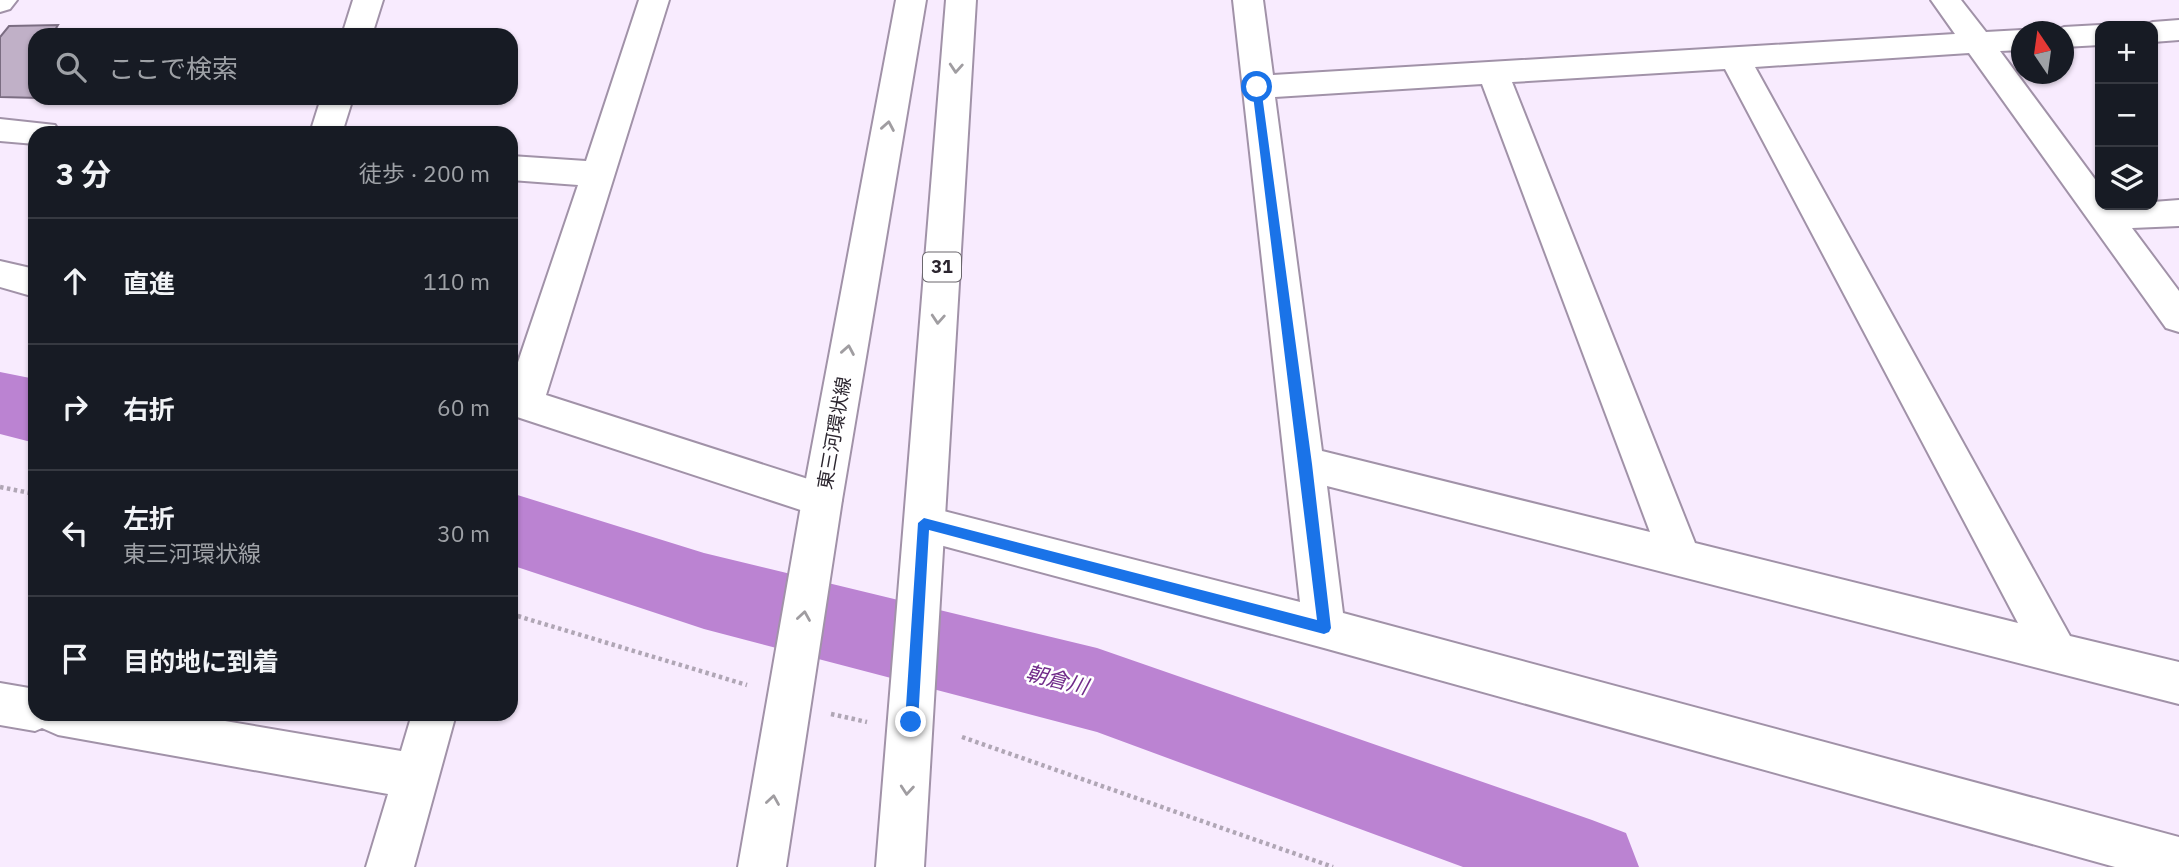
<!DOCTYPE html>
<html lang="ja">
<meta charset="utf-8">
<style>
body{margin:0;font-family:"IBM Plex Sans","Noto Sans JP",sans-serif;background:#20242c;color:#f1f3f6}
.controls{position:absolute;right:21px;top:21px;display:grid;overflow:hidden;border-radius:14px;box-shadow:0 2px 5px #0004}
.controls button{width:63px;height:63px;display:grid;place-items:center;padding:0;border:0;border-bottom:2px solid #363941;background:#171b24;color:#f1f3f6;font:35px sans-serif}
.compass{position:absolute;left:2011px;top:21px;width:63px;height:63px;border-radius:50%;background:#171b24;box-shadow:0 2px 5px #0004;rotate:347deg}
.stop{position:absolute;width:21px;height:21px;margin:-16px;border:5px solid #1a73e8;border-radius:50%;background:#fff}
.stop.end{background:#1a73e8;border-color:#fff;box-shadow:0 2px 7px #0008}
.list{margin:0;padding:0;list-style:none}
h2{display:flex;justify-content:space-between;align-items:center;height:91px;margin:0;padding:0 28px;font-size:30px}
h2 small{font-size:23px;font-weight:400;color:#9ea1a6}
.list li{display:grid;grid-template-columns:46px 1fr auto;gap:21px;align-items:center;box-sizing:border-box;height:126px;padding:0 28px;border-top:2px solid #363941}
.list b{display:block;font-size:26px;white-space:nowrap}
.list p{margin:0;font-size:23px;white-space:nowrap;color:#9ea1a6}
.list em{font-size:23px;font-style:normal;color:#9ea1a6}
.icon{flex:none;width:38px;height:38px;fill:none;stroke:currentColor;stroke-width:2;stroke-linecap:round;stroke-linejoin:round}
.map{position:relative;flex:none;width:2179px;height:867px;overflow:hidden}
.search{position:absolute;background:#171b24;box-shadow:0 2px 5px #0004;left:28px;top:28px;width:490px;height:77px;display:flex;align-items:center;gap:18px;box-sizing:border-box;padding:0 24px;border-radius:21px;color:#9ea1a6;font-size:26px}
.panel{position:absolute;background:#171b24;box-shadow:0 2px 5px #0004;left:28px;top:126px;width:490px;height:595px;border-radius:21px}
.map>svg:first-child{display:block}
</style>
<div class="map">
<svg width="2179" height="867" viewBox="0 0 2179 867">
<rect width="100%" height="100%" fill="#f8ebfe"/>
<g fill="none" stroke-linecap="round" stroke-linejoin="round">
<path fill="#bb83d2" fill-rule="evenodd" d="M 0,372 L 35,379 L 35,443 L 0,434 Z
M 511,493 L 704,553 L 1097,648 L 1592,820 L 1626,833 L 1639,867 L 1463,867 L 1097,732 L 704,629 L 511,565 Z"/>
</g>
<path fill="#c0b0c7" stroke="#7b6d82" stroke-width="2" d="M 58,25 L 52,35 L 35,35 L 35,98 L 80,99 L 0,97 L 0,37 L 9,26 Z"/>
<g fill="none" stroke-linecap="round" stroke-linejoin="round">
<defs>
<path id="minor" d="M 0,0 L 17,0 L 10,9 L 0,12 Z
M 353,0 L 383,0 L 372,35 L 342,35 Z
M 639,0 L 669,0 L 546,395 L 836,488 L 842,500 L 836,512 L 822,517 L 511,415 L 511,383 L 578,185 L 511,180 L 511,156 L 586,161 Z
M 1233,0 L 1263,0 L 1273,75 L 1955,34 L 1931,0 L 1961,0 L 1986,32 L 2022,30 L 2028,32 L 2022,32 L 2022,50 L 2000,51 L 2100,186 L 2100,205 L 2153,205 L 2153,202 L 2179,200 L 2179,226 L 2132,228 L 2179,291 L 2179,332 L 2166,328 L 1969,53 L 1755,67 L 2070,636 L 2179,662 L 2179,704 L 1327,486 L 1343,613 L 2179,837 L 2179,867 L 2115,867 L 1324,648 L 910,537 L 904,524 L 910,511 L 924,506 L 1300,602 ZM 1725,69 L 2018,623 L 1695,543 L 1512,82 ZM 1482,84 L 1650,532 L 1322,451 L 1275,97 Z
M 2179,20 L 2179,40 L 2153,42 L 2153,26 L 2142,26 L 2153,22 Z
M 2100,25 L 2104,26 L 2100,26 L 2100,45 L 2064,47 L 2064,32 L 2052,32 L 2064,27 Z
M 321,98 L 353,98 L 342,133 L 310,133 Z
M 0,119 L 55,125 L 60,133 L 35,133 L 35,144 L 0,141 Z
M 0,261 L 35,269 L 35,297 L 0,287 Z
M 0,683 L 35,689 L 35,714 L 184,714 L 401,751 L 412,714 L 456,714 L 414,867 L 366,867 L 388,794 L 58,735 L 42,728 L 35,731 L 0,725 Z"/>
<path id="major" d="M 896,0 L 926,0 L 842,500 L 786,867 L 738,867 L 802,500 Z
M 946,0 L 976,0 L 924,867 L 876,867 Z"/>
</defs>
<use href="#minor" stroke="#a192a8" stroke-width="4"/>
<use href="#major" stroke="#a192a8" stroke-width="4"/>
<path stroke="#b0a6b5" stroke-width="4.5" stroke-dasharray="3.5 3.5" stroke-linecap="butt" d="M 0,487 L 35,494
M 511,614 L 747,685
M 831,714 L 867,722
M 962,737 L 1333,867"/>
<use href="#minor" fill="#fff" fill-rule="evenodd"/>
<use href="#major" fill="#fff" fill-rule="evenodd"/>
</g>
<defs><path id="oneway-chevron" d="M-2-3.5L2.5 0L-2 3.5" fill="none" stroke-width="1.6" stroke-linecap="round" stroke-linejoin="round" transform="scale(1.75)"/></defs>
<g stroke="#a09da1">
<use href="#oneway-chevron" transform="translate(956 68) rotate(94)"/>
<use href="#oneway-chevron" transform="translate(888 126) rotate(-80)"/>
<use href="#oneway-chevron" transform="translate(938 319) rotate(94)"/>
<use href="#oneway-chevron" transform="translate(848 350) rotate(-80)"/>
<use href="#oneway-chevron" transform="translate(804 616) rotate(-81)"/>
<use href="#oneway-chevron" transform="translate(907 790) rotate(95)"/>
<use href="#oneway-chevron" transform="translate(773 800) rotate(-81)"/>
</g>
<path fill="#1a73e8" d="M 1257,84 L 1261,87 L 1312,464 L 1331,628 L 1329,632 L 1324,634 L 929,530 L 918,722 L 916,727 L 907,727 L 905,722 L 918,523 L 924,518 L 1317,620 L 1252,87 Z"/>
<g text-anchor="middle" stroke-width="5" stroke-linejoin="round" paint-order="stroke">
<rect fill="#fff" stroke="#6b676d" stroke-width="2" x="923" y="252.5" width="38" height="29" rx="5"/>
<g font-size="18" font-weight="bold" fill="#2c262f">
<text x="942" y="273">31</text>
</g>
<g font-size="19" fill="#2c262f" stroke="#fff">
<text transform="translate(834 433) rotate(-80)" y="7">東三河環状線</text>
</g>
<g font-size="21" font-style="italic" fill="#712c8a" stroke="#fff">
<text transform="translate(1057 680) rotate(14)" y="7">朝倉川</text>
</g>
</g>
</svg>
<div class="controls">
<button>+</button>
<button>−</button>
<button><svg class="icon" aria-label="layers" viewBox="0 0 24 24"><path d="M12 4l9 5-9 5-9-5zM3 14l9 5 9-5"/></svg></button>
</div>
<svg class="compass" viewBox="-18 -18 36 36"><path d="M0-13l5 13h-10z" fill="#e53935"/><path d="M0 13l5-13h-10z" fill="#9ea1a6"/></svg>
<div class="stop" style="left:1257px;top:87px"></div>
<div class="stop end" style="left:911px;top:722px"></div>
<div class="search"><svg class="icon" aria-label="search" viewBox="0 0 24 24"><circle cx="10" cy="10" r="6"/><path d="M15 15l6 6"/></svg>ここで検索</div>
<section class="panel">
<h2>3 分<small>徒歩 · 200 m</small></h2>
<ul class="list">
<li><svg class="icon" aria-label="ahead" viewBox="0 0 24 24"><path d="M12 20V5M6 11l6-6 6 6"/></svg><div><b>直進</b></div><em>110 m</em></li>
<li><svg class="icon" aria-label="right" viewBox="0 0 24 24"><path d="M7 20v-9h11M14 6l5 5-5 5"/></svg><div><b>右折</b></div><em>60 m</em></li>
<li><svg class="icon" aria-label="left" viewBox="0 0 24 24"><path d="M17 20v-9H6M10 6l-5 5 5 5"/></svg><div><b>左折</b><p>東三河環状線</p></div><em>30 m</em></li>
<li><svg class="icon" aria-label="arrive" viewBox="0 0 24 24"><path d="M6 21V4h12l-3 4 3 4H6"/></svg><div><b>目的地に到着</b></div></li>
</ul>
</section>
</div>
